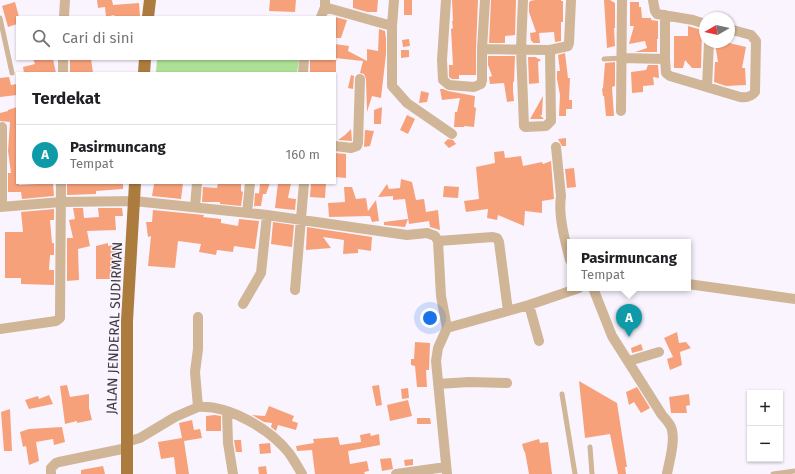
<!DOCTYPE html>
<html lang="id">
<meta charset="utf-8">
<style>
body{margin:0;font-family:"Fira Sans",sans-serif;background:#f2f2f2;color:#202124}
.controls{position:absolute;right:12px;bottom:12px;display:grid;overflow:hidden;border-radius:0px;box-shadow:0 1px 3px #0004}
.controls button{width:36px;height:36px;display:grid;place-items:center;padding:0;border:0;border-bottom:1px solid #e0e0e0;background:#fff;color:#202124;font:20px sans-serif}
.compass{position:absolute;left:699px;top:12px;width:36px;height:36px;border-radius:50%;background:#fff;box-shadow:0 1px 3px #0004;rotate:261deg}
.you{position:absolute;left:430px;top:318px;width:14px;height:14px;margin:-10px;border:3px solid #fff;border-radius:50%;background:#1a73e8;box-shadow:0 0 0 6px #1a73e833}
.badge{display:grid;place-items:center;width:26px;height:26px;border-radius:50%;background:#92288b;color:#fff;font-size:13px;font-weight:700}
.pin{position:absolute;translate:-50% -33px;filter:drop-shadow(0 1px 2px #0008)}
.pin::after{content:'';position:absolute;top:21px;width:14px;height:12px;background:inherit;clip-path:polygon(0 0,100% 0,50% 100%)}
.popup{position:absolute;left:567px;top:239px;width:124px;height:52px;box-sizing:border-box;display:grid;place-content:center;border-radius:0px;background:#fff;filter:drop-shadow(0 1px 3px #0005);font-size:13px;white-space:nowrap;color:#757577}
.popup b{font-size:15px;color:#202124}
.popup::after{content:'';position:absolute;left:50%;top:100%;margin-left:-8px;border:8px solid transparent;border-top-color:#fff}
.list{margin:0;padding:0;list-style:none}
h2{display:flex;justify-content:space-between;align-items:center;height:52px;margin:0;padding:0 16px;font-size:17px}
h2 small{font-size:13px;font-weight:400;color:#757577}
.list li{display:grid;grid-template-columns:26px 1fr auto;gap:12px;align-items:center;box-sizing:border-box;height:60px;padding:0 16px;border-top:1px solid #e0e0e0}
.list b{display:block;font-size:15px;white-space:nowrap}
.list p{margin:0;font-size:13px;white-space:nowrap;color:#757577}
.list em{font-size:13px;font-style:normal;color:#757577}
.icon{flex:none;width:22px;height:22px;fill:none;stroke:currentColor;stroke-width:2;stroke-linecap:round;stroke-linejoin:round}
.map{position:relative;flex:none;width:795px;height:474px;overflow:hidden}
.search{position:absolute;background:#fff;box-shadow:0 1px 3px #0004;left:16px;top:16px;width:320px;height:44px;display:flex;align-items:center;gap:10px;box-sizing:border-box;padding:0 14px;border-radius:0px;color:#757577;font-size:15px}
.panel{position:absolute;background:#fff;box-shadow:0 1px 3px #0004;left:16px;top:72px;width:320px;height:112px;border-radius:0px}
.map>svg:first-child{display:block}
</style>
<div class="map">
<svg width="795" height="474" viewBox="0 0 795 474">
<rect width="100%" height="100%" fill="#faf4ff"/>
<path fill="#ace096" d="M 157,59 L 299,59 L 297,73 L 156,73 Z"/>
<path fill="#f7a17b" d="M 97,0 L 112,0 L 113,5 L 139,3 L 140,17 L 115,17 L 114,15 L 106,17 L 105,7 L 98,8 Z
M 270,0 L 296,0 L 295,12 L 269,11 Z
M 353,0 L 378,0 L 377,12 L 367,12 L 353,8 Z
M 404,0 L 412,0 L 412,15 L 404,15 Z
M 452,0 L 478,0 L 476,49 L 476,75 L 459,75 L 459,79 L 452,79 L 449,77 L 449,65 L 453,65 L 451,29 L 453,28 L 452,21 L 453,21 Z
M 491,0 L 516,0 L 515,35 L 505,36 L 505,43 L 489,43 Z
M 535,0 L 561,0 L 561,1 L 563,1 L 563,22 L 561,22 L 561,41 L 555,42 L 554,32 L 539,33 L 540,43 L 533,43 L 532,41 L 531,41 L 530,33 L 536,32 L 529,12 L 529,3 L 530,1 Z
M 604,0 L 610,0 L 615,3 L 615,28 L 614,28 L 615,46 L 607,48 Z
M 15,2 L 19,17 L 17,17 L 17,24 L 8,27 L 2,6 Z
M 630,2 L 639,2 L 639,7 L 641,7 L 642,18 L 651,18 L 651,20 L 658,21 L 658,39 L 657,39 L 657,52 L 635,52 L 647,48 L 645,41 L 629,44 L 634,26 L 630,26 Z
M 335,17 L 347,20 L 341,38 L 335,38 Z
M 688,26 L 702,30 L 701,68 L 692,68 L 685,60 L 683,68 L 674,68 L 674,36 L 688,36 Z
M 379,29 L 385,31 L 386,39 L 386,54 L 381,98 L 372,96 L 367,112 L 366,79 L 364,74 L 360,73 L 363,61 L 335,58 L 335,44 L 349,46 L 348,51 L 367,61 L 367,49 L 378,51 Z
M 409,39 L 410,46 L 403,47 L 402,40 Z
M 729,43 L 746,47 L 742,68 L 745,68 L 746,85 L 726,86 L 714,82 L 715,62 L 718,62 L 715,44 Z
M 401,50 L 409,50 L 409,57 L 401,58 Z
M 565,53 L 568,78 L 570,78 L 569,100 L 572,100 L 572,109 L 566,109 L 566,116 L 559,116 L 560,95 L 557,79 L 557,71 L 560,71 L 558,55 Z
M 488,56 L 515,56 L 514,82 L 513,82 L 513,91 L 514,101 L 507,102 L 504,83 L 490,84 L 489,77 L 492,76 L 488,65 Z
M 528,57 L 535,57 L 541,60 L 538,62 L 539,83 L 529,84 Z
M 33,59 L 53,59 L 56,73 L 24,73 L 23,67 L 35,64 Z
M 70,59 L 91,59 L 93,73 L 70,73 Z
M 310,59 L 336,59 L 336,73 L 310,73 Z
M 615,62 L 615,86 L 612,87 L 614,116 L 606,116 L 604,96 L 603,96 L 602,89 L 603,88 L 605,63 Z
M 648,65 L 658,65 L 659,78 L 653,77 L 654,85 L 643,86 L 643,92 L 632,93 L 631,72 L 646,70 Z
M 351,75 L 354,76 L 353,89 L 348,88 Z
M 9,77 L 11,85 L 17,84 L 17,95 L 0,97 L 0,78 Z
M 440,89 L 443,89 L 448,91 L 475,96 L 474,107 L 476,108 L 474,127 L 464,126 L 464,127 L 454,127 L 455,112 L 457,112 L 460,98 L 442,100 Z
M 421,91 L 429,93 L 427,102 L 419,103 Z
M 543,96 L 542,115 L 540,115 L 544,119 L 530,119 Z
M 17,107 L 17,183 L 19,183 L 19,185 L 53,183 L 54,196 L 22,199 L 21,192 L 8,192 L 8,173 L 11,173 L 8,151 L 10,122 L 0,121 L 0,113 L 8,111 L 8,110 Z
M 382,107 L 381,124 L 374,124 L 374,110 Z
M 407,115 L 415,119 L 408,134 L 400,130 Z
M 351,129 L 352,141 L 338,140 L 345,135 Z
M 365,130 L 374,131 L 370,146 L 364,147 Z
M 566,138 L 566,146 L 562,146 L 558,139 Z
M 448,139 L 453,140 L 456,144 L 449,148 L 444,143 Z
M 504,151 L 505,158 L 521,156 L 523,166 L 542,162 L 543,164 L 551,161 L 554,199 L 542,201 L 542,213 L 525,211 L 524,226 L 498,215 L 497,220 L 487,218 L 488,209 L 466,212 L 464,201 L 479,199 L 476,167 L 495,163 L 494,152 Z
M 335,153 L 346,154 L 346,178 L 335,177 Z
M 574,168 L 576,187 L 567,188 L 565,169 Z
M 401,179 L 412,182 L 416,200 L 424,199 L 426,212 L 438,210 L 440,230 L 430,227 L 429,221 L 409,224 L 405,199 L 393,200 L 393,196 L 378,197 L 387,184 L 389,189 L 400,188 Z
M 67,183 L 123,184 L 123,189 L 96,191 L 96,194 L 67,195 Z
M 159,183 L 183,183 L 181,199 L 152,196 L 154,184 L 159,184 Z
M 218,183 L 241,183 L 241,191 L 243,192 L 241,206 L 220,204 L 220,202 L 202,202 L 203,187 L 217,188 Z
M 260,183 L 270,183 L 266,194 L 259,194 Z
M 278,183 L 291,183 L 288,198 L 296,199 L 295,210 L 275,208 Z
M 311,183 L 326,183 L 325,198 L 310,197 Z
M 444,186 L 459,187 L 458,198 L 443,197 Z
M 344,187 L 352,187 L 356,199 L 366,198 L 368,211 L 376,200 L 379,221 L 372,222 L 370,216 L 329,217 L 328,203 L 345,202 Z
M 255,193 L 263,194 L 261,206 L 255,206 L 254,207 Z
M 73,208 L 83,208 L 84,218 L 99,217 L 98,208 L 122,208 L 123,216 L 115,216 L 116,230 L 87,231 L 90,246 L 78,249 L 79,280 L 67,281 L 67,238 L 73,238 L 69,220 L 75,219 Z
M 54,209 L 54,220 L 50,220 L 52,243 L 54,243 L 54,255 L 50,255 L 49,270 L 54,270 L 54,285 L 21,284 L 21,278 L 5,278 L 5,232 L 23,232 L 21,212 Z
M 153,210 L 204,215 L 203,217 L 221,219 L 221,223 L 238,226 L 239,219 L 259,221 L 255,249 L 234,246 L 233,252 L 217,250 L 216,255 L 199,252 L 201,244 L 178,241 L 175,268 L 148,266 L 151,236 L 148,237 L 146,222 L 152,222 Z
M 408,219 L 405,227 L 384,225 L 384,222 Z
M 273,222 L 294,225 L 292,247 L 271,244 Z
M 307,227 L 372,237 L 371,251 L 358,249 L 358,253 L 343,254 L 344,240 L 323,237 L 331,248 L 306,250 Z
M 108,243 L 108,246 L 121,244 L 120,258 L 113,257 L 113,279 L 96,279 L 96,246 Z
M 677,332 L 679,343 L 686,342 L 691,348 L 680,352 L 682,365 L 670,370 L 667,359 L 673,357 L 664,338 Z
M 415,342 L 430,343 L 429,370 L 426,370 L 427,387 L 417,387 L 415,366 L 411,365 L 411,359 L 414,359 Z
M 641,344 L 643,350 L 632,353 L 631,348 Z
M 579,381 L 617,403 L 627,467 L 625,467 L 626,474 L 618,474 L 610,434 L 585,438 Z
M 67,385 L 70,397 L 89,394 L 89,408 L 92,420 L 77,423 L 77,421 L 65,424 L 60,386 Z
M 379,385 L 382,405 L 376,406 L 372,386 Z
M 637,387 L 650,408 L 641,413 L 634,402 L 629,405 L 626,392 Z
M 408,388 L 409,398 L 402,399 L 401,389 Z
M 689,394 L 690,405 L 686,406 L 687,413 L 671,413 L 669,397 Z
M 49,395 L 53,404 L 29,409 L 25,400 L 38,396 L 39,399 Z
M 408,400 L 412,416 L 390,421 L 387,405 Z
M 269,406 L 294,416 L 292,421 L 298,423 L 296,430 L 278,425 L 276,431 L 271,427 L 272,423 L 264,422 L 252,415 L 265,416 Z
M 10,409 L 12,451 L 4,451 L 1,412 Z
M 215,415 L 221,416 L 221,431 L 206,431 L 206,416 Z
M 417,418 L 430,418 L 431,424 L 417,424 Z
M 192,420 L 194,430 L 200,429 L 202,438 L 184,441 L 189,474 L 176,474 L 174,457 L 161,459 L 158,442 L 182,438 L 179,423 Z
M 62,427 L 65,442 L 54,445 L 53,439 L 36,442 L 39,461 L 29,465 L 26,446 L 23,447 L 20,432 L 29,429 Z
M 370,433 L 371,436 L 379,434 L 380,445 L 348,451 L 350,464 L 367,461 L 369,471 L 364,472 L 365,474 L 315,474 L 312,450 L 297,451 L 296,446 L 314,443 L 313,439 L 338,437 L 340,445 L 361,442 L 360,435 Z
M 539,439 L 540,443 L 548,442 L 552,474 L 529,474 L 525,452 L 524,451 L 522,444 Z
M 234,440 L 241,440 L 242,452 L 236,452 Z
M 270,443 L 271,453 L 260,454 L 259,444 Z
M 391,458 L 393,469 L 382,471 L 380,459 Z
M 413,459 L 413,465 L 405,466 L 404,460 Z
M 103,466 L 105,474 L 81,474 L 81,470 Z
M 266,466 L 267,474 L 259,474 L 258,467 Z"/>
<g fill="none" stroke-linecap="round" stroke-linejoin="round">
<path stroke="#d0b596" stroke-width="5" d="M 0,18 L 12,73
M 604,59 L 622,58
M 562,394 L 575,474
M 590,447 L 592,474
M 773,474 L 795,471"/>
<path stroke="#d0b596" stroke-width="10" d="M 325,0 L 325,7 L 328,8 L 392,26
M 394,0 L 392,26 L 392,86 L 407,103 L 452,134
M 446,0 L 442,60 L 443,80 L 449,85 L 474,87 L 481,84 L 482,80 L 482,49 L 485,0
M 523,0 L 521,49 L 524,126 L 525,127 L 546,126 L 551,121 L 550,50
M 653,0 L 655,11 L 657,14 L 693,20 L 705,24
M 64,17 L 65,0
M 321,17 L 325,7
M 482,49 L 550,50 L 568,46 L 569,43 L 571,0
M 622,58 L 665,59 L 666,73 L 670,76 L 740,97 C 747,98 751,97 755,92 L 756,41 L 751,35 L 729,29
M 665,59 L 665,15
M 63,73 L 63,59
M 303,73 L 304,59
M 707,87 L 709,42
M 621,111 L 622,0
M 2,127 L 2,207
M 335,146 L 351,148 L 357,146 L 358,143 L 360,79
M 556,147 L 561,196 C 558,215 565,241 570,260
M 0,207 L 61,202 L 134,201 L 267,215 L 407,235 L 427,233 L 435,236 L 438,241 L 441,296 L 447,328 L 438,348 L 436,361 L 447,474
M 195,207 L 197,183
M 247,213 L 250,183
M 438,241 L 493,237 L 497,238 L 499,242 L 508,311
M 688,284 L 795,299
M 593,288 L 612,336 L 662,415 C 665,418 668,422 670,425 C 677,437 669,462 667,474
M 295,290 L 304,183
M 243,304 L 261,273 L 267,215
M 529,305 L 539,341
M 447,328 L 529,305 L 579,288
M 0,329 L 56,321 L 60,318 L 61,183
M 629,361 L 659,352
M 438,384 L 469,382 L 507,383
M 198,407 C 229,405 270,429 289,453 C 294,460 298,467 302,474
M 227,412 L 228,443 L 233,474
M 126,442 L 140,438 L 175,417 L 198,407 L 195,372 L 198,349 L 198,317
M 51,474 L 51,468 L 56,463 L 59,462 L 127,448
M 396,474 L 446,467"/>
<path stroke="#ab7c3e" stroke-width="12" d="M 148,17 L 150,0
M 144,73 L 145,59
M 127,474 L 127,321 L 135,183"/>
</g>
<g text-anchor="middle" stroke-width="3" stroke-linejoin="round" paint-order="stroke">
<g font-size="14" fill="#3d3940" stroke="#faf4ff">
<text transform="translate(114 328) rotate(-88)" y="5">JALAN JENDERAL SUDIRMAN</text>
</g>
</g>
</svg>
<div class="controls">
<button>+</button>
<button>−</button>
</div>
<svg class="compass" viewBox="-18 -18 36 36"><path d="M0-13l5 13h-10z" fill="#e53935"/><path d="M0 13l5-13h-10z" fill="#757577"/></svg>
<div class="you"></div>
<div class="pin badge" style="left:629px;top:337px;background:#0f9aa8">A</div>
<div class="popup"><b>Pasirmuncang</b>Tempat</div>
<div class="search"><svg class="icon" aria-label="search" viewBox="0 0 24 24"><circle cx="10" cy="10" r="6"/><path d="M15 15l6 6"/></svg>Cari di sini</div>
<section class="panel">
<h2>Terdekat<small></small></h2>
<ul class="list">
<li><span class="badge" style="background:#0f9aa8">A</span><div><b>Pasirmuncang</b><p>Tempat</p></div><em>160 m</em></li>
</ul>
</section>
</div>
